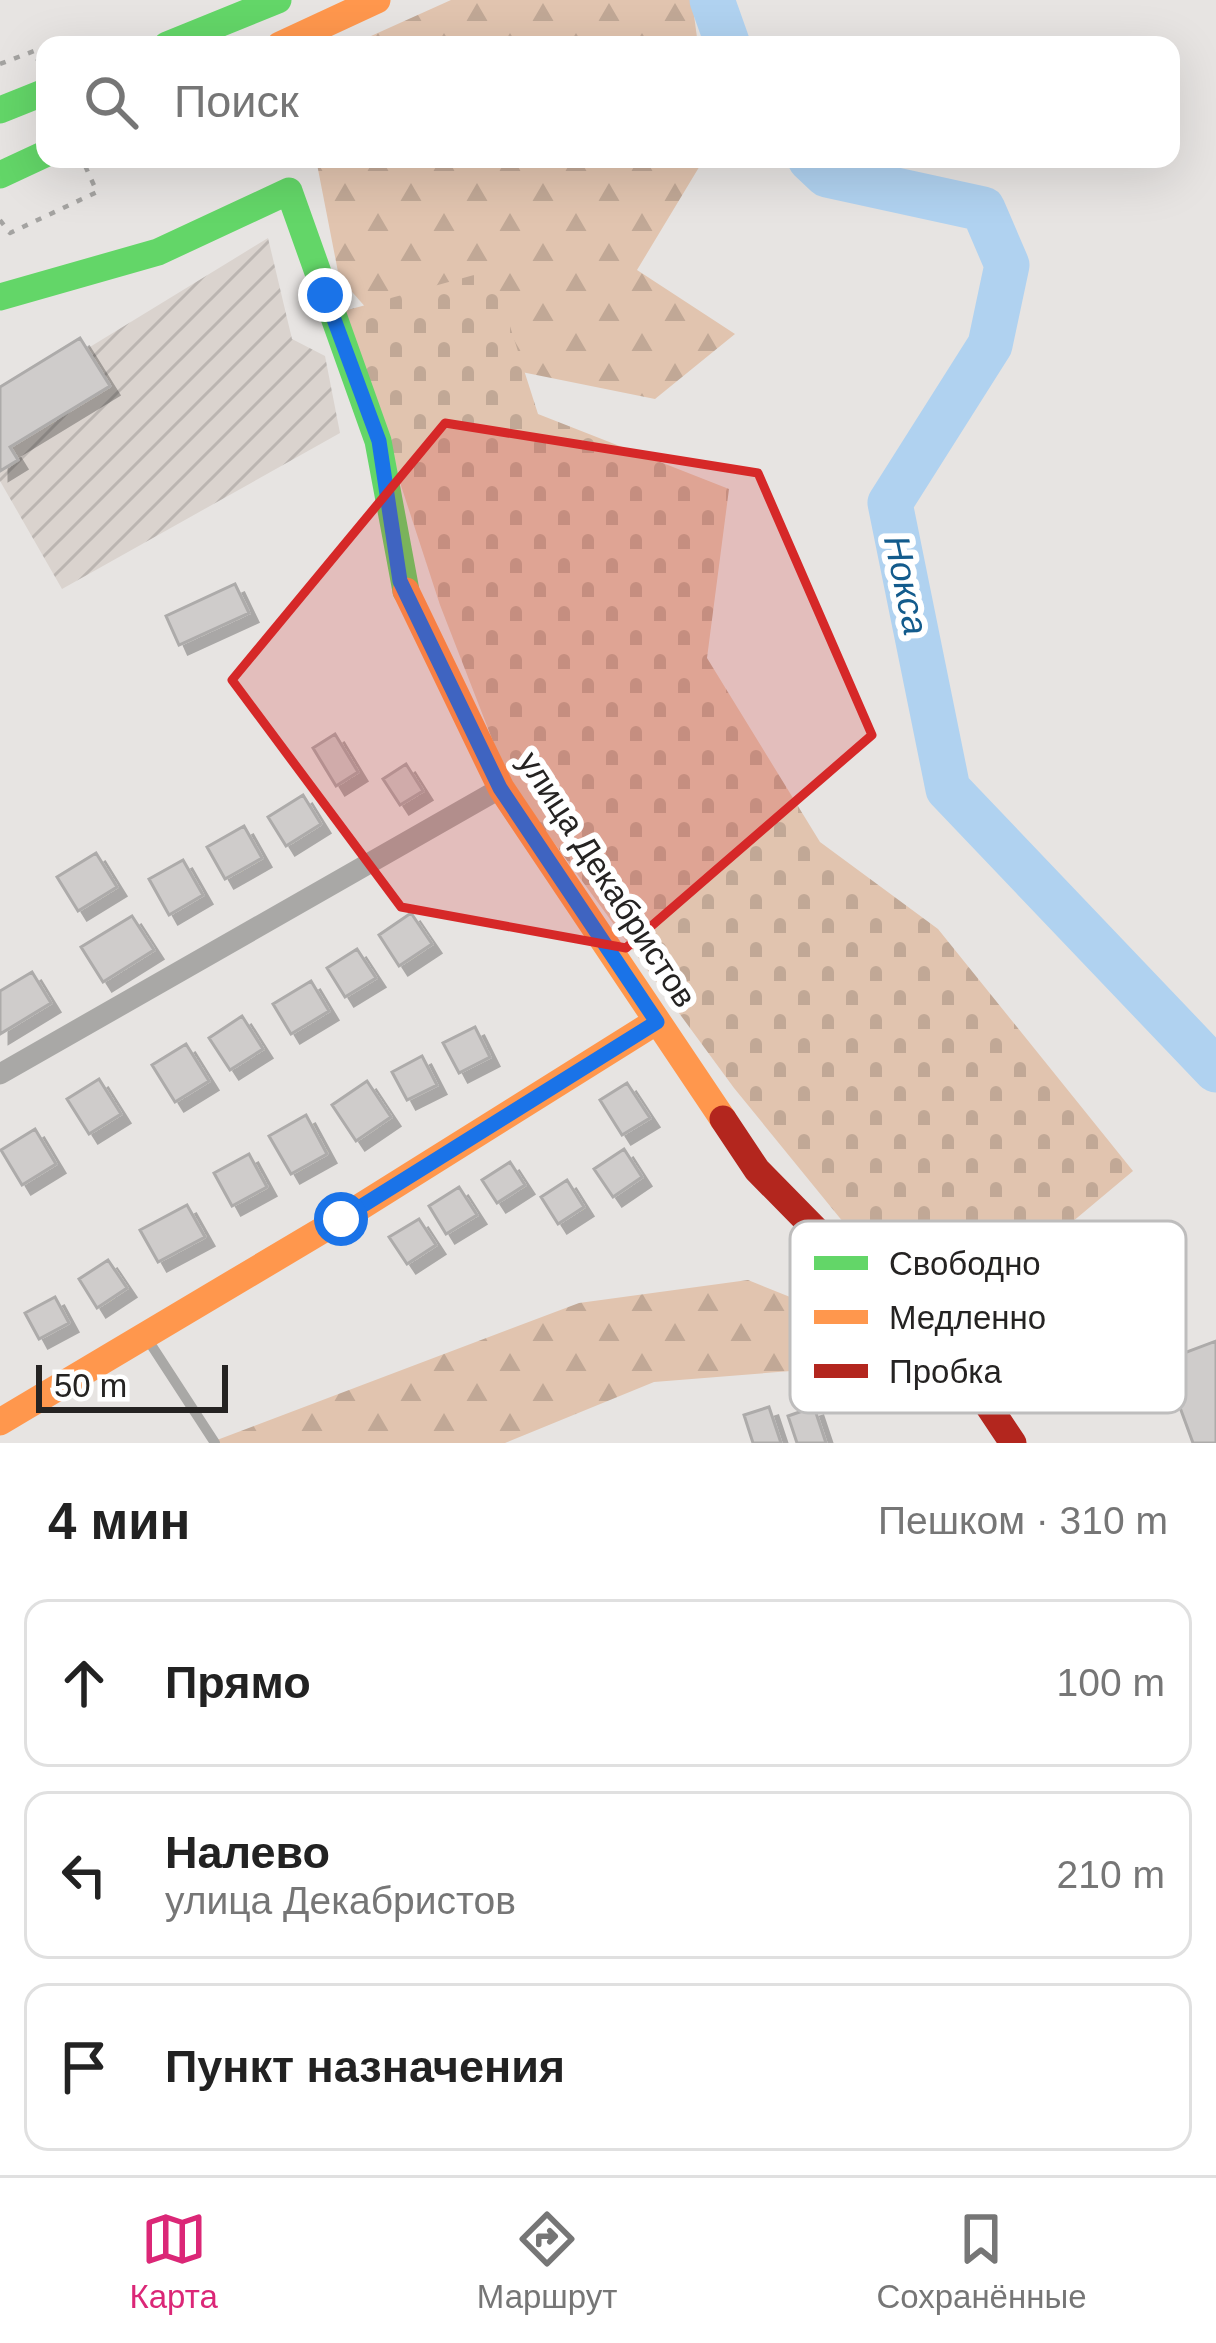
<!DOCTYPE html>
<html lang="ru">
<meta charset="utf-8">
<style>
body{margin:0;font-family:Arial,sans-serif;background:#f2f2f2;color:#222}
.scale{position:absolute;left:36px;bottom:30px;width:192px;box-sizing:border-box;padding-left:12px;border:6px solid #252322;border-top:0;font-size:33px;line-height:42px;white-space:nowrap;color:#252322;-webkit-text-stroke:9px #fff;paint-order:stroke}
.stop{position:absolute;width:36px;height:36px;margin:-27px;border:9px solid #1a73e8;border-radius:50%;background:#fff}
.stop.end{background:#1a73e8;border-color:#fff;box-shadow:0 3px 12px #0008}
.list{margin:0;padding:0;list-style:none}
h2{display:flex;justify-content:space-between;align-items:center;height:156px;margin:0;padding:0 48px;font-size:51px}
h2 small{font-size:39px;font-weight:400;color:#767676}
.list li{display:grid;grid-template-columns:78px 1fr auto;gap:36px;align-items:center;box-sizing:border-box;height:168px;margin:0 24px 24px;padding:0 24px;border:3px solid #e0e0e0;border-radius:24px}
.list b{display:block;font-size:45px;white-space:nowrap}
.list p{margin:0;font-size:39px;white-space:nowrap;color:#767676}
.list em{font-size:39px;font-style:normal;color:#767676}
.icon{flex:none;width:66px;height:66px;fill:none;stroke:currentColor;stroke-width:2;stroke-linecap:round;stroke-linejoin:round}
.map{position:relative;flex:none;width:1216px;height:1443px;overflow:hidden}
.search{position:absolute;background:#fff;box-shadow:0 12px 48px #0002;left:36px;right:36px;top:36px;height:132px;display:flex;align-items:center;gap:30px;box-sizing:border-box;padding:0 42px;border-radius:24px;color:#767676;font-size:45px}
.sheet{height:732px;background:#fff}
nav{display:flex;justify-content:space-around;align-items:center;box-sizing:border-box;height:168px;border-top:3px solid #e0e0e0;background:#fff;font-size:33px;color:#767676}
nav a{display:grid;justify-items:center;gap:6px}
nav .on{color:#db2777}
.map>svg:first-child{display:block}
</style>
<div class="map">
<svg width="1216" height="1443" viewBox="0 0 1216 1443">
<defs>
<pattern id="industrial-furrows" width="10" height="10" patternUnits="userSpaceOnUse" patternTransform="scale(3)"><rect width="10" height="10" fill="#dad3ce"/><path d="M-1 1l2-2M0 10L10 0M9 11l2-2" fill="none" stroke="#bbb5b1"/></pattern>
<pattern id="forest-firs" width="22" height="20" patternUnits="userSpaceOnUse" patternTransform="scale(3)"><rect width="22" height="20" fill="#e1c4af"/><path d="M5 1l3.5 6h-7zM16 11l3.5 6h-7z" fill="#c1a896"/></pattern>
<pattern id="cemetery-stones" width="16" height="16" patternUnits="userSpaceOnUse" patternTransform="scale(3)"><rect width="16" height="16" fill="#e1c4af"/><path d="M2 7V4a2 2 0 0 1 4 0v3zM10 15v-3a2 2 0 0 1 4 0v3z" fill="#c1a896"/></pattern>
<filter id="shadow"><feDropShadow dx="9" dy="9" stdDeviation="0" flood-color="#0004"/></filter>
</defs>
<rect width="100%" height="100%" fill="#e7e4e2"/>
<path fill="url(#industrial-furrows)" d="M 268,238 L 292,339 L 325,356 L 340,433 L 62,589 L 0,481 L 0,402 Z"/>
<path fill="url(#forest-firs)" d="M 451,0 L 692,0 L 698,45 L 351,45 Z
M 316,159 L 704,159 L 637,270 L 735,334 L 655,399 L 482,364 L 425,375 L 339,277 Z
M 748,1280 L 830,1313 L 829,1368 L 654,1382 L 505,1443 L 209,1443 L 579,1303 Z"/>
<path fill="url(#cemetery-stones)" d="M 492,270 L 538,414 L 729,489 L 707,658 L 820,842 L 938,929 L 1133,1171 L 936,1336 L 734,1088 L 508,780 L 440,605 L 344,311 Z"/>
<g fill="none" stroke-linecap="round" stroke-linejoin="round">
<path stroke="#b0d2f0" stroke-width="45" d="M 712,0 L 728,45
M 810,159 L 827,175 L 983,209 L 1007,265 L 990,345 L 890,503 L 948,789 L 1216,1070"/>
</g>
<path fill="#cfcccb" stroke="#adabaa" stroke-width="3" filter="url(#shadow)" d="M 80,338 L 110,386 L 10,447 L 18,460 L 0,471 L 0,387 Z
M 235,584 L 249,613 L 179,645 L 166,616 Z
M 335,734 L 358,772 L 336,786 L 313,748 Z
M 406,764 L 423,791 L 400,805 L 383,779 Z
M 303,795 L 321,824 L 286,846 L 268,817 Z
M 244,826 L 262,858 L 225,879 L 207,847 Z
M 96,853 L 117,887 L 78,911 L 57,877 Z
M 183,860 L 203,895 L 169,915 L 149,879 Z
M 411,913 L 432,944 L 399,966 L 379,935 Z
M 132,916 L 154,950 L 103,982 L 81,947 Z
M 357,949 L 376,978 L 345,997 L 327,968 Z
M 32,972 L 51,1003 L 0,1034 L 0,991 Z
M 311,981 L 329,1011 L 291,1034 L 273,1004 Z
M 242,1016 L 263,1049 L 230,1070 L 209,1038 Z
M 475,1027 L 490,1057 L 459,1073 L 443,1043 Z
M 186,1044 L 209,1081 L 175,1102 L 152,1065 Z
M 422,1056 L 437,1085 L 407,1100 L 392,1072 Z
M 99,1079 L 121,1114 L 89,1134 L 67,1099 Z
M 367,1081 L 391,1117 L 356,1141 L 332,1105 Z
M 627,1083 L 650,1118 L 622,1135 L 600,1100 Z
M 306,1115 L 327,1154 L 291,1174 L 269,1136 Z
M 35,1129 L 56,1164 L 22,1185 L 1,1150 Z
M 624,1149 L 642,1177 L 613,1197 L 594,1169 Z
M 249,1154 L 267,1187 L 232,1206 L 214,1173 Z
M 510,1162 L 525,1185 L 497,1203 L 482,1180 Z
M 567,1180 L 584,1207 L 558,1224 L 541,1197 Z
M 459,1187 L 477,1215 L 446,1234 L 429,1206 Z
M 187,1205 L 205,1237 L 158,1262 L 140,1230 Z
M 419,1219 L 436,1245 L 407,1264 L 389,1237 Z
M 108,1260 L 127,1288 L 97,1308 L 79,1279 Z
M 55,1297 L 69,1323 L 39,1339 L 25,1313 Z
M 1216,1341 L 1216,1443 L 1193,1443 L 1163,1361 Z
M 769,1407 L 781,1443 L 753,1443 L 744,1415 Z
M 814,1407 L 826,1443 L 797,1443 L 788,1416 Z"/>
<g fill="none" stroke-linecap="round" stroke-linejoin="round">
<path stroke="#a4a3a1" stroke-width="4.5" stroke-dasharray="6 9" stroke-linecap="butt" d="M 0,64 L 34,51 L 40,65
M 0,220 L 10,233 L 97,192 L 82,159"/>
<path stroke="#a9a8a6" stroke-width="10" d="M 148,1340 L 215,1443"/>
<path stroke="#a9a8a6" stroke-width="21" d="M 0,1074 L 501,788"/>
<path stroke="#63d668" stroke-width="27" d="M 167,45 L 278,0
M 0,110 L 45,92
M 0,175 L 45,154
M 0,297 L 158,252 L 289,191 L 378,441 L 406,591"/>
<path stroke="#ff974d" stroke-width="27" d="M 280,45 L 377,0
M 406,591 L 501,788 L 723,1119
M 0,1422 L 341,1219 L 657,1021"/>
<path stroke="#b3261e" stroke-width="27" d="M 723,1119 L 757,1170 L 987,1404 L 1013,1443"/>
</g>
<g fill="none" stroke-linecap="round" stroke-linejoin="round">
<path stroke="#1a73e8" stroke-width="15" d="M 325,295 L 379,441 L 400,581 L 500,788 L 657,1022 L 341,1219"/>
</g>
<path fill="#d62828" fill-opacity="0.2" stroke="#d62828" stroke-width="9" stroke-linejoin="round" d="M 445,423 L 758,473 L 872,735 L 626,948 L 401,907 L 232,680 Z"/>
<g text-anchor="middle" stroke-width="12" stroke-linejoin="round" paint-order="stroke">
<g font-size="33" fill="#252322" stroke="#fff">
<text transform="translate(608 879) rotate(57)" y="12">улица Декабристов</text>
</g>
<g font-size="36" font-style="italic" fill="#135b8c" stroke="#fff">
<text transform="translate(907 585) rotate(78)" y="13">Нокса</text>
</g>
</g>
<rect x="790" y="1221" width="396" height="192" rx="18" fill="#fff" stroke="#bebdbd" stroke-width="3"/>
<rect x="814" y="1256" width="54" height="14" fill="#63d668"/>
<rect x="814" y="1310" width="54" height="14" fill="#ff974d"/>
<rect x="814" y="1364" width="54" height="14" fill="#b3261e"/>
<g font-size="33" fill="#252322">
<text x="889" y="1275">Свободно</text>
<text x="889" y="1329">Медленно</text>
<text x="889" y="1383">Пробка</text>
</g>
</svg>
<div class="scale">50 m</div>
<div class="stop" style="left:341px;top:1219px"></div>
<div class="stop end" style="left:325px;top:295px"></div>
<div class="search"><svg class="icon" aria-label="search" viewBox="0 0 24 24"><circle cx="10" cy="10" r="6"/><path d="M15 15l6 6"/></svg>Поиск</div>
</div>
<section class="sheet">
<h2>4 мин<small>Пешком · 310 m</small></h2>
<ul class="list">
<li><svg class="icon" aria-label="ahead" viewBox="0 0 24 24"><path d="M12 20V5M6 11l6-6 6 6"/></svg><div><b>Прямо</b></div><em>100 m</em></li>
<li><svg class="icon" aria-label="left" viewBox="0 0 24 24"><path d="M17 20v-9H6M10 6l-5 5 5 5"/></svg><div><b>Налево</b><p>улица Декабристов</p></div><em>210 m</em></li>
<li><svg class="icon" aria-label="arrive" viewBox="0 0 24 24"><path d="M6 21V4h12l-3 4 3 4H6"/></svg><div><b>Пункт назначения</b></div></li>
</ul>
</section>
<nav>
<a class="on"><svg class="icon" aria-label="map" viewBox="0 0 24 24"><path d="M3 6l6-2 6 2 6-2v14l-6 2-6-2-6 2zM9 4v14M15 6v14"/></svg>Карта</a>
<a><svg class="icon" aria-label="directions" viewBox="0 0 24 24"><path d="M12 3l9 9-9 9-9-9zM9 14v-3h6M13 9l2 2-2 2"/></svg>Маршрут</a>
<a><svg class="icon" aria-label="saved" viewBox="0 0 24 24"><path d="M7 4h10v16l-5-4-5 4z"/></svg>Сохранённые</a>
</nav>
